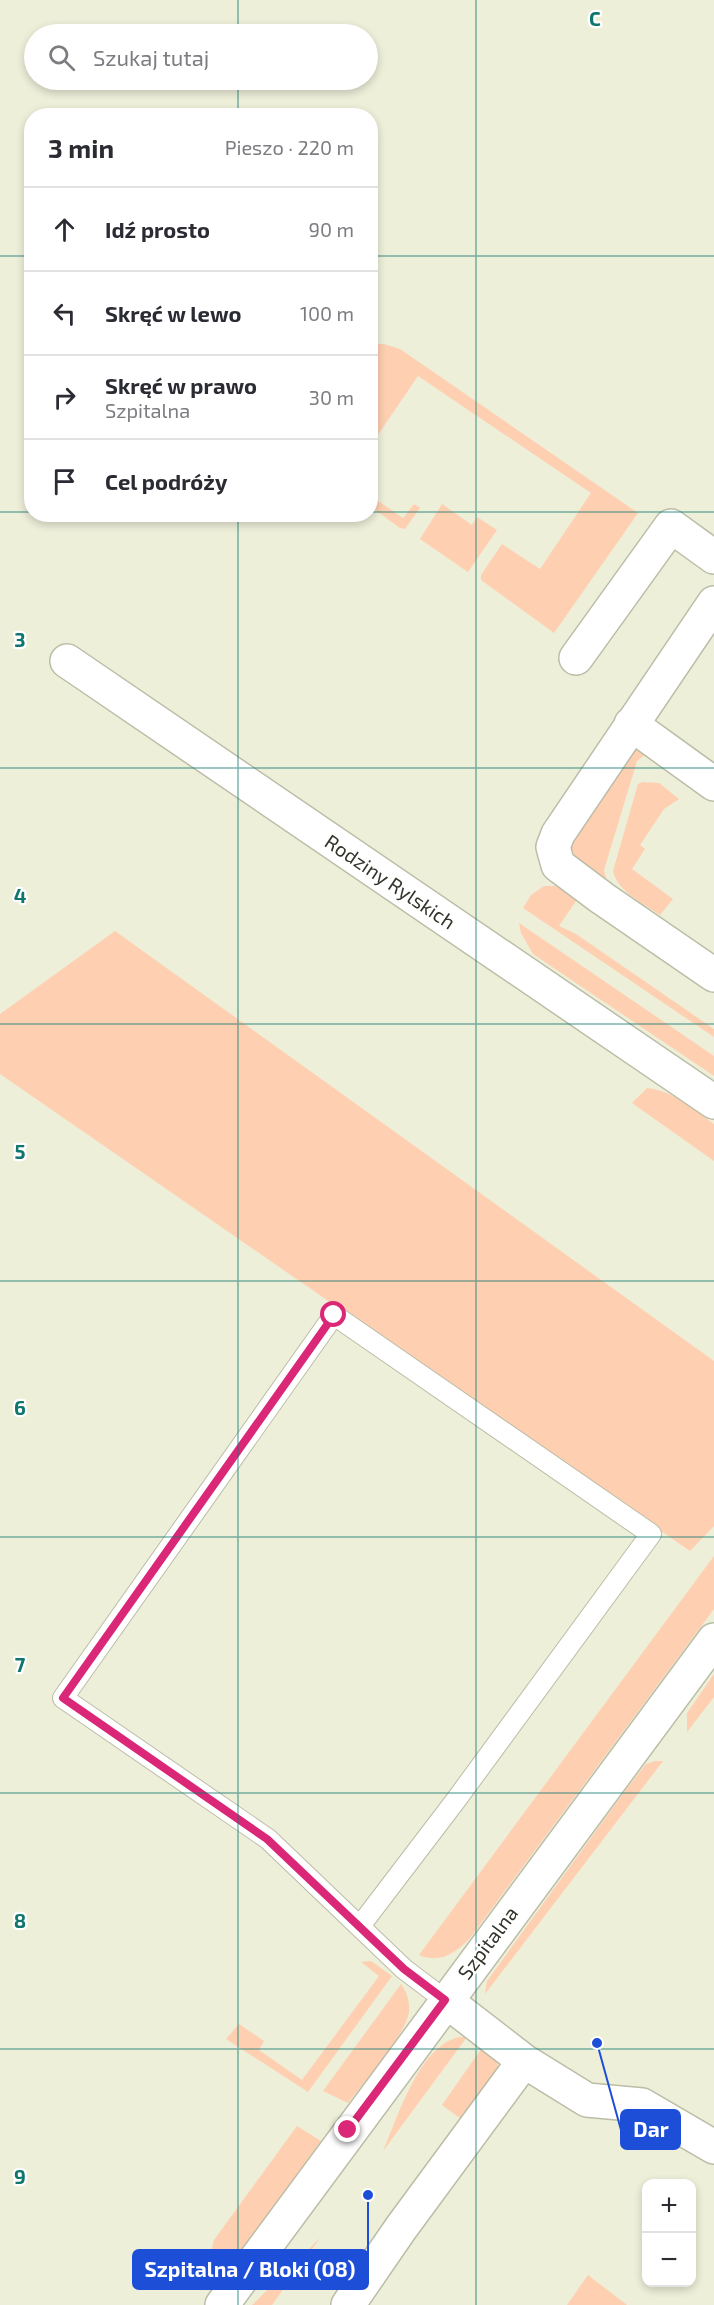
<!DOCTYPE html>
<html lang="pl">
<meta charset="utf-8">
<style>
body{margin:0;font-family:"Exo 2",sans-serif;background:#f2f2f3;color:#2b2b33}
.controls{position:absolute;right:18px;bottom:18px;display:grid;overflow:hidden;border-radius:12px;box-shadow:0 3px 9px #0003}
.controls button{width:54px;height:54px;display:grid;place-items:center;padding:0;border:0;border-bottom:2px solid #e1e1e2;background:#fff;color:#2b2b33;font:30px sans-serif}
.stop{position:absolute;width:18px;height:18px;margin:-14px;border:4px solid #db2777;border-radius:50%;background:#fff}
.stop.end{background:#db2777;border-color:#fff;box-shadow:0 2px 6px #0008}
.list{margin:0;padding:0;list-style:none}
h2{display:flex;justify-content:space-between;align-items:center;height:78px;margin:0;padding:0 24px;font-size:26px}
h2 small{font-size:20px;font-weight:400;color:#7c7c81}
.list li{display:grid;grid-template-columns:39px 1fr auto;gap:18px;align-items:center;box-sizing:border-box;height:84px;padding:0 24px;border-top:2px solid #e1e1e2}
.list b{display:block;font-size:22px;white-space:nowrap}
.list p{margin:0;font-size:20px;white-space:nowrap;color:#7c7c81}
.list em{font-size:20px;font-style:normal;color:#7c7c81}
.icon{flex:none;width:33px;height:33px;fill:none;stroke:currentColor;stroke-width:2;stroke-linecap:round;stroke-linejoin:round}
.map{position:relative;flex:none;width:714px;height:2305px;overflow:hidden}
.search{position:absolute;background:#fff;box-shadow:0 3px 9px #0003;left:24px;top:24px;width:354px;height:66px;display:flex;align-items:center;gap:15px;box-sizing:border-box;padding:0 21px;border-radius:33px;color:#7c7c81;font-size:22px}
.panel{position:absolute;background:#fff;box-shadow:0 3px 9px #0003;left:24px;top:108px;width:354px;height:414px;border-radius:24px}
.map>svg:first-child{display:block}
</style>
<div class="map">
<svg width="714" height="2305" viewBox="0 0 714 2305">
<rect width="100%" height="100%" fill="#eeefd9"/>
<path fill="#fecfb1" d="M 371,344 L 384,344 L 400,349 L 638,513 L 554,633 L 481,580 L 481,575 L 502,544 L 540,569 L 591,493 L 418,376 L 371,445 L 371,376 L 374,370 L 371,368 Z
M 371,496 L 403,518 L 414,504 L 420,508 L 405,529 L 400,528 L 371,507 Z
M 442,504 L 472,525 L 477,517 L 497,530 L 468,572 L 420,539 Z
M 634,745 L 650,751 L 637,761 L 604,870 L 608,885 C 589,874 572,865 570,842 Z
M 642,782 L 659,783 L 679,799 L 664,809 L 640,845 L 645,849 L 632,869 L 673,899 L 660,915 C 644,904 617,891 613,871 L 638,784 Z
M 544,886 L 558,886 L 578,898 L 559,926 L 576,934 L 714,1029 L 714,1037 L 523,908 L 531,895 Z
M 519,923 L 714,1056 L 714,1076 L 533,954 L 521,933 Z
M 115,931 L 714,1361 L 714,1526 L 690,1551 L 0,1074 L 0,1014 Z
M 647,1088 C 674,1091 693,1109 714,1124 L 714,1161 L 632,1103 Z
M 714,1556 L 714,1609 L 470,1938 C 456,1953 440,1964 419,1955 Z
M 714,1674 L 714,1697 L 687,1732 L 687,1713 Z
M 655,1761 L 663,1761 L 485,1994 L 487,1981 L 625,1791 L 646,1764 Z
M 371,1961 L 392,1976 L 308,2092 L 226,2039 L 239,2024 L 264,2041 L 259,2050 L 302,2080 L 379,1976 L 361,1962 Z
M 401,1984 C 408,1994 412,2007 407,2019 C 398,2044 365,2081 348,2103 L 323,2091 Z
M 459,2037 L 467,2037 L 383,2151 C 398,2117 419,2046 459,2037 Z
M 486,2042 L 497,2058 L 498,2069 L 465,2122 L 442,2105 Z
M 297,2126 L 321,2141 L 218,2282 L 206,2270 L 214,2240 Z
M 320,2238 L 272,2305 L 252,2305 Z
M 588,2275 L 627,2305 L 567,2305 Z"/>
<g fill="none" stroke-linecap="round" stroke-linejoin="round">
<defs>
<path id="service" d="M 360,1926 L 456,1800 L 651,1534 L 334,1315 L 63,1698 L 268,1839 L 404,1969 L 445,2000"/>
<path id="minor" d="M 714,603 L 558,834 L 553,847 L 558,865 L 602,898 L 714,975
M 576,658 L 671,526 L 714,557
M 67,661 L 714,1102
M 631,724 L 714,784
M 445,2000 L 524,2061 L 587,2100 L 642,2105 L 714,2147
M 348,2305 L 401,2228 L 524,2061"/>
<path id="tertiary" d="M 222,2305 L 714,1640"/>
</defs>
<use href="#service" stroke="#bbbda7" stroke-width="22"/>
<use href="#minor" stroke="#bbbda7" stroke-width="36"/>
<use href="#tertiary" stroke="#bbbda7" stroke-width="36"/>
<use href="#service" stroke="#fff" stroke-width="20"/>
<use href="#minor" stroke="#fff" stroke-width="33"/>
<use href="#tertiary" stroke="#fff" stroke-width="33"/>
</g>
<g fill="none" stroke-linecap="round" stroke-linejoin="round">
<path stroke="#db2777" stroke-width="8" d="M 334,1315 L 63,1698 L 267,1839 L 404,1969 L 445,2000 L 348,2130"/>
</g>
<path fill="none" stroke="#0f766e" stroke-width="1.5" stroke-opacity="0.55" d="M 238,0 L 238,34M 476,0 L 476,2305M 238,80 L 238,116M 0,256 L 32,256M 370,256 L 714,256M 0,512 L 32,512M 370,512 L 714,512M 238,514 L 238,2305M 0,768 L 714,768M 0,1024 L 714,1024M 0,1281 L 714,1281M 0,1537 L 714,1537M 0,1793 L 714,1793M 0,2049 L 714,2049"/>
<g text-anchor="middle" stroke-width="4.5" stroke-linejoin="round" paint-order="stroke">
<g font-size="20" fill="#35352d" stroke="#fff">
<text transform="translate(390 882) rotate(34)" y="7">Rodziny Rylskich</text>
<text transform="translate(488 1943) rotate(-53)" y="7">Szpitalna</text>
</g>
</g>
<g font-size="20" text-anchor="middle" font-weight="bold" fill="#0f766e" stroke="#fff" stroke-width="4.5" stroke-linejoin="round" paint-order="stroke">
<text x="595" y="26">C</text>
<text x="20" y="647">3</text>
<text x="20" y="903">4</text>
<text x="20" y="1159">5</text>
<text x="20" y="1415">6</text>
<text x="20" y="1672">7</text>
<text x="20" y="1928">8</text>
<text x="20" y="2184">9</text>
</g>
<path fill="none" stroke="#1d4ed8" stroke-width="2" d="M597 2043L621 2130M368 2195L368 2270"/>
<g fill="#1d4ed8" stroke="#fff" stroke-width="2">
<circle cx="597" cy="2043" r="6"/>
<circle cx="368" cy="2195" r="6"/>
</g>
<g fill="#1d4ed8" stroke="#1d4ed8" stroke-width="2">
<rect x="621" y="2110" width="59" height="39" rx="6"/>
<rect x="133" y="2250" width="235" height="39" rx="6"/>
</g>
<g font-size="21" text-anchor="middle" font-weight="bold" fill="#fff">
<text x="651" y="2137">Dar</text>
<text x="250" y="2277">Szpitalna / Bloki (08)</text>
</g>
</svg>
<div class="controls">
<button>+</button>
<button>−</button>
</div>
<div class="stop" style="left:334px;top:1315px"></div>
<div class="stop end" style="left:348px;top:2130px"></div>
<div class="search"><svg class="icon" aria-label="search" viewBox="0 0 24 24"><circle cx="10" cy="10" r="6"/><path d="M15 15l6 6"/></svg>Szukaj tutaj</div>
<section class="panel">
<h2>3 min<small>Pieszo · 220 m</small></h2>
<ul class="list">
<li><svg class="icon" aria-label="ahead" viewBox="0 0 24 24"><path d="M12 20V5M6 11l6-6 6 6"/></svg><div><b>Idź prosto</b></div><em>90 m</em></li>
<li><svg class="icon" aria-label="left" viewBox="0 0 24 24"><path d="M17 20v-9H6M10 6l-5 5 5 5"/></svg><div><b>Skręć w lewo</b></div><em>100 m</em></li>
<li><svg class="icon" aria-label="right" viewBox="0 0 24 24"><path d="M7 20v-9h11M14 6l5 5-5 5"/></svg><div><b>Skręć w prawo</b><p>Szpitalna</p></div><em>30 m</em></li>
<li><svg class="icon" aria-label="arrive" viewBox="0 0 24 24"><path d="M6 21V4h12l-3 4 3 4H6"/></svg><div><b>Cel podróży</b></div></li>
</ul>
</section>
</div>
